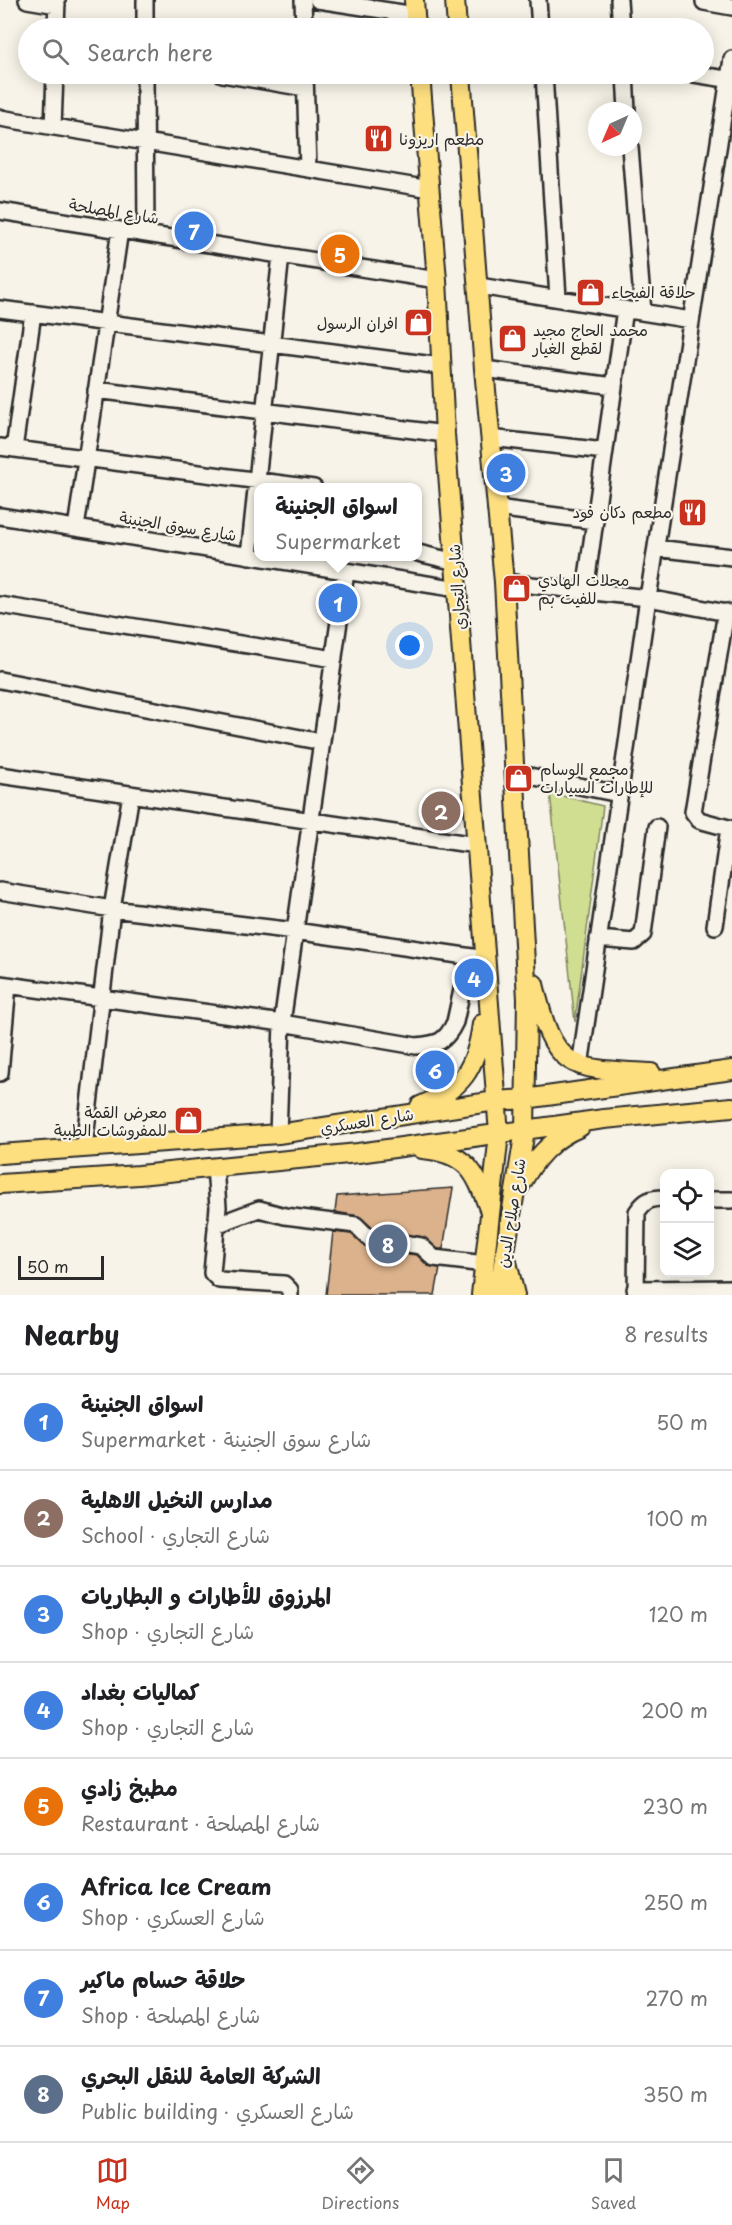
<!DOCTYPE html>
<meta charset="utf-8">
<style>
body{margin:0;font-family:"Playpen Sans","Playpen Sans Arabic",sans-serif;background:#f2f2f2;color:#202124}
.controls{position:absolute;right:18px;bottom:18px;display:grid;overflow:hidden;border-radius:12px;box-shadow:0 3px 15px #0003}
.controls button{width:54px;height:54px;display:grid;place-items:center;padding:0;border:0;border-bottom:2px solid #e0e0e0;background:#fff;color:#202124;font:30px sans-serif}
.compass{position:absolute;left:588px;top:102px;width:54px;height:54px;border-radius:50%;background:#fff;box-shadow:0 3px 15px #0003;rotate:224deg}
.scale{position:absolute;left:18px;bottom:15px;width:86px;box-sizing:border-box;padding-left:6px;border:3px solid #2b2b2b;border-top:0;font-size:16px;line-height:21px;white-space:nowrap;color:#2b2b2b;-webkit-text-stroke:4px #f7f3e8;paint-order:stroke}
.you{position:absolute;left:410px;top:646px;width:21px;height:21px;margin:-15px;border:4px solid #fff;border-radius:50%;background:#1a73e8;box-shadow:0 0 0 9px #1a73e833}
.badge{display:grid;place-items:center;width:39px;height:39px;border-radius:50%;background:#c8321e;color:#fff;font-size:20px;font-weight:700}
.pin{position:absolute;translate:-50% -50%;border:3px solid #fff;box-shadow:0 2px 6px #0006}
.popup{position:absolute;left:254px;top:483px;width:168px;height:78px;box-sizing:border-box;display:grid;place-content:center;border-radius:12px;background:#fff;filter:drop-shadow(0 2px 4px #0005);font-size:20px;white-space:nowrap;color:#757577}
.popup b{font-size:22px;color:#202124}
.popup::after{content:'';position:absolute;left:50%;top:100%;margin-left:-12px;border:12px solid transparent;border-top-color:#fff}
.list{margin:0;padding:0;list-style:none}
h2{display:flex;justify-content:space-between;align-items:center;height:78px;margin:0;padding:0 24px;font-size:26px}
h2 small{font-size:20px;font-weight:400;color:#757577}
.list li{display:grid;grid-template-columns:39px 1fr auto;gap:18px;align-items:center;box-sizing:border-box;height:96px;padding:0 24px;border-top:2px solid #e0e0e0}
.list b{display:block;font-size:22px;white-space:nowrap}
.list p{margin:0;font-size:20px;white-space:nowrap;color:#757577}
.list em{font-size:20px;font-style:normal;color:#757577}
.icon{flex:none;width:33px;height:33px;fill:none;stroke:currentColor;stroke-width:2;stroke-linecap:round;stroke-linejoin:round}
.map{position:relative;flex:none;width:732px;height:1295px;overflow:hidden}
.search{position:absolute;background:#fff;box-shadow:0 3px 15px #0003;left:18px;right:18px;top:18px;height:66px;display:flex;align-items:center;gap:15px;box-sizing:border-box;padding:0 21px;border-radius:33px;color:#757577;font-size:22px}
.sheet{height:846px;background:#fff}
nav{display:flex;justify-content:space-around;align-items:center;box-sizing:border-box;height:84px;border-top:2px solid #e0e0e0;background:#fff;font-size:16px;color:#757577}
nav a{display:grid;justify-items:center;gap:3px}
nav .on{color:#c8321e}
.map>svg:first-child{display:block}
</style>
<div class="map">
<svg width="732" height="1295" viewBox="0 0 732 1295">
<rect width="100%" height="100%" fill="#f7f3e8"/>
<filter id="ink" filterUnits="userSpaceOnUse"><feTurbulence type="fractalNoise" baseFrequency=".0167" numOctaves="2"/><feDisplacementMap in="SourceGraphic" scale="12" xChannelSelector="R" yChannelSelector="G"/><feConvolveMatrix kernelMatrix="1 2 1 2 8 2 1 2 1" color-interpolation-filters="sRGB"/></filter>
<g filter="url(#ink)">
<path fill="#d0de92" stroke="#7e845e" stroke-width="1.5" d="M 550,793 L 603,806 L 575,1022 Z"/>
<path fill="#dbb28b" stroke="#2b2b2b" stroke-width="1.5" d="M 453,1188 L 443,1249 L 438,1249 L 423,1237 L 374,1229 L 358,1216 L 335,1212 L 337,1196 Z
M 333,1232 L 351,1234 L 368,1248 L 417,1255 L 428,1266 L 440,1268 L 435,1295 L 326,1295 Z"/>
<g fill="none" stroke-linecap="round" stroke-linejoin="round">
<defs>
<path id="minor" d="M 27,0 L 57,5
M 145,0 L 145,28
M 303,0 L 304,28
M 318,0 L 415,15
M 538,0 L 540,28
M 619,0 L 621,28
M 704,0 L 704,2 L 732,7
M 56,28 L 57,0
M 145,74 L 146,234
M 222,74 L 305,88
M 305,74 L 308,169
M 544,74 L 558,298
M 625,74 L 627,111
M 694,74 L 732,80
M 0,118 L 430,189
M 53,127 L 55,74
M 630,147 L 643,312
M 0,211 L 437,280
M 479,286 L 691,320
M 0,309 L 441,366
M 484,369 L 614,386
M 96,390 L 445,434
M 490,438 L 605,451
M 0,447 L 314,488
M 14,449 L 33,313
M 496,508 L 595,521
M 0,516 L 458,589
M 76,528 L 120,230
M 656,548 L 732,557
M 418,553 L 456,562
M 249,556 L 281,255
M 504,582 L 648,598 L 732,614
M 585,591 L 625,309
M 0,605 L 334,659
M 726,612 L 693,812 L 699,820 L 732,829
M 0,680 L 322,742
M 515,773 L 619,794
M 0,775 L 476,845
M 0,891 L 112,909 L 295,931 L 479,958
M 715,926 L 729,828
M 598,939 L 634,942 L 643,934 L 657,827
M 0,984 L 282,1023 L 416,1046 C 438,1044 445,1043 455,1022 L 469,958
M 580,1066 L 648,598 L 732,59
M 0,1073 L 8,985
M 278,1134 L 282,1023 L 346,572
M 84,1147 L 112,909 L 131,794
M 215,1167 L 218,1207 L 212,1273 L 219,1280 L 284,1284 L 290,1290 L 290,1295
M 710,1200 L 732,1200
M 216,1225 L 259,1209 L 285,1216 L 356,1225 L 369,1238 L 421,1246 L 434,1258 L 485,1264
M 635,1289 L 732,1288
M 636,1295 L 637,1212 C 645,1200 651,1198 664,1198"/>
<path id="major" d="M 414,0 L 416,28
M 455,0 L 457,28
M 420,74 L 437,280 L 445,434 L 499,1134 L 481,1295
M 461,74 L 484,369 L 504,582 L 527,999 L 525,1130 L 498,1295
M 534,984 C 554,1070 568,1069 651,1073
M 420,1106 C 462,1089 476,1069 482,1024
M 422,1149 C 467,1153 475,1171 489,1209
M 0,1154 L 278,1134 L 496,1101 L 525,1099 L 732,1070
M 0,1184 L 139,1175 L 358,1153 L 604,1119 L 732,1107
M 520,1186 C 534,1159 551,1139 580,1127
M 507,1262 L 515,1295"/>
</defs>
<use href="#minor" stroke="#2b2b2b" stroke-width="20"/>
<use href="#major" stroke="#2b2b2b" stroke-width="22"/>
<use href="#minor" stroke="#f7f3e8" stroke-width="15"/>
<use href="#major" stroke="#fedf80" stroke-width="18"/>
</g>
</g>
<defs>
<symbol id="restaurant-square" viewBox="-11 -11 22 22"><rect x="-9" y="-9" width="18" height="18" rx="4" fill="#c8321e" stroke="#f7f3e8"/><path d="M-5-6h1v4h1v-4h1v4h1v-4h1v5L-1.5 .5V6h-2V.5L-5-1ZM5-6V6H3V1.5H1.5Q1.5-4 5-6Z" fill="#fff"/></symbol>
<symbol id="shop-square" viewBox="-11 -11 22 22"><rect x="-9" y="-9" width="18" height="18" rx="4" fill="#c8321e" stroke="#f7f3e8"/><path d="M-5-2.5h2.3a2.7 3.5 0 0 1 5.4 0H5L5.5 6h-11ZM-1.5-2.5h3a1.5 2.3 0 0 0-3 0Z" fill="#fff"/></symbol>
</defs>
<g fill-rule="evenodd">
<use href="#restaurant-square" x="362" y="122" width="33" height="33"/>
<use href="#shop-square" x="574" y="276" width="33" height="33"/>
<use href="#shop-square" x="402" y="306" width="33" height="33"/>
<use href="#shop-square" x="496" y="322" width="33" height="33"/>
<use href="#restaurant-square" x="676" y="496" width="33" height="33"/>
<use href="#shop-square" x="500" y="572" width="33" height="33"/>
<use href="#shop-square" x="502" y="762" width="33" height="33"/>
<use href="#shop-square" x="172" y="1104" width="33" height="33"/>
</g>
<g text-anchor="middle" stroke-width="4.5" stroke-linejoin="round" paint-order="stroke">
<g font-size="16" fill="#2b2b2b" stroke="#f7f3e8" text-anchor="start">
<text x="399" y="145">مطعم اريزونا</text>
<text x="611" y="298">حلاقة الفيحاء</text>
<text x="398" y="329" text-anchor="end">افران الرسول</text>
<text x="533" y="336">محمد الحاج مجيد<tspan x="533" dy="18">لقطع الغيار</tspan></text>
<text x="672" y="518" text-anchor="end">مطعم دكان فود</text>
<text x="538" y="586">محلات الهادي<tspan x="538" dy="18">للفيت بم</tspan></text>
<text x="540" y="775">مجمع الوسام<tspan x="540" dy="18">للإطارات السيارات</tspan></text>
<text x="167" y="1118" text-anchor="end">معرض القمة<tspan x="167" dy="18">للمفروشات الطبية</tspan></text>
</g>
<g font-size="16" fill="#2b2b2b" stroke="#f7f3e8">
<text transform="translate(114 211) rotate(9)" y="6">شارع المصلحة</text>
<text transform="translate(178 526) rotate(9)" y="6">شارع سوق الجنينة</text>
<text transform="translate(457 587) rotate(-94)" y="6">شارع التجاري</text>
<text transform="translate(367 1121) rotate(-9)" y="6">شارع العسكري</text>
<text transform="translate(511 1213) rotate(-81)" y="6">شارع صلاح الدين</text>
</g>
</g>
</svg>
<div class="controls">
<button><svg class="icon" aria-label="locate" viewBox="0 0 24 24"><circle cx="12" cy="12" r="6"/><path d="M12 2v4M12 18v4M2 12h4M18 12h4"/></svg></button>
<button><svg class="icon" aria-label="layers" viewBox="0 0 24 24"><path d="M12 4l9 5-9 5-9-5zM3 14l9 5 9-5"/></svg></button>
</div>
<svg class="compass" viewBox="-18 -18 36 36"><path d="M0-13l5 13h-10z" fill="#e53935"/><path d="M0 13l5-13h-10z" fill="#757577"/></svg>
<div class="scale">50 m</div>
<div class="you"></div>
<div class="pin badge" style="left:338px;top:603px;background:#3f7fe0">1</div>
<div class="popup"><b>اسواق الجنينة</b>Supermarket</div>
<div class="pin badge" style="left:441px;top:811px;background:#8d6e63">2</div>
<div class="pin badge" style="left:506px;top:473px;background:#3f7fe0">3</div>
<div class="pin badge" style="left:474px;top:978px;background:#3f7fe0">4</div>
<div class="pin badge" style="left:340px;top:254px;background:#e8710a">5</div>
<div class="pin badge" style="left:435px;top:1070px;background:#3f7fe0">6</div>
<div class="pin badge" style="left:194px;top:231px;background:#3f7fe0">7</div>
<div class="pin badge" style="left:388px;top:1244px;background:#5c6f8a">8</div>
<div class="search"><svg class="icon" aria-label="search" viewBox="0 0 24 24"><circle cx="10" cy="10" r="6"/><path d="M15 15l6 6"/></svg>Search here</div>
</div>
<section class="sheet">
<h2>Nearby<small>8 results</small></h2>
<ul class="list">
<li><span class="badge" style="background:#3f7fe0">1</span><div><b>اسواق الجنينة</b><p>Supermarket · شارع سوق الجنينة</p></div><em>50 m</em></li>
<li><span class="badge" style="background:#8d6e63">2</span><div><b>مدارس النخيل الاهلية</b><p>School · شارع التجاري</p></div><em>100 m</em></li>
<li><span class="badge" style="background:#3f7fe0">3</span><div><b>المرزوق للأطارات و البطاريات</b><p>Shop · شارع التجاري</p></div><em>120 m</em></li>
<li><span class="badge" style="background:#3f7fe0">4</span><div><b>كماليات بغداد</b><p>Shop · شارع التجاري</p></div><em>200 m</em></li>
<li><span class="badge" style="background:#e8710a">5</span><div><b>مطبخ زادي</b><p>Restaurant · شارع المصلحة</p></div><em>230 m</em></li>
<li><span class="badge" style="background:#3f7fe0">6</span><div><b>Africa Ice Cream</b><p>Shop · شارع العسكري</p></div><em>250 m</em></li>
<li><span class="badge" style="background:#3f7fe0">7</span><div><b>حلاقة حسام ماكير</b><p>Shop · شارع المصلحة</p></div><em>270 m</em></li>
<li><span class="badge" style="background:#5c6f8a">8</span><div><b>الشركة العامة للنقل البحري</b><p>Public building · شارع العسكري</p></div><em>350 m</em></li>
</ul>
</section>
<nav>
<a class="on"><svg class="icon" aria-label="map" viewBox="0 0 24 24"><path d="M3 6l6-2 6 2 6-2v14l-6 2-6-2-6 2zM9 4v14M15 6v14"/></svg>Map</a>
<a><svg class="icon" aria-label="directions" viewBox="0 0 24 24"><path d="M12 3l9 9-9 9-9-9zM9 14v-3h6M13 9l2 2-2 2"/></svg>Directions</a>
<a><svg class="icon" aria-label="saved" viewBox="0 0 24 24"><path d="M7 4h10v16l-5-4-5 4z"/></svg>Saved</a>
</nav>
